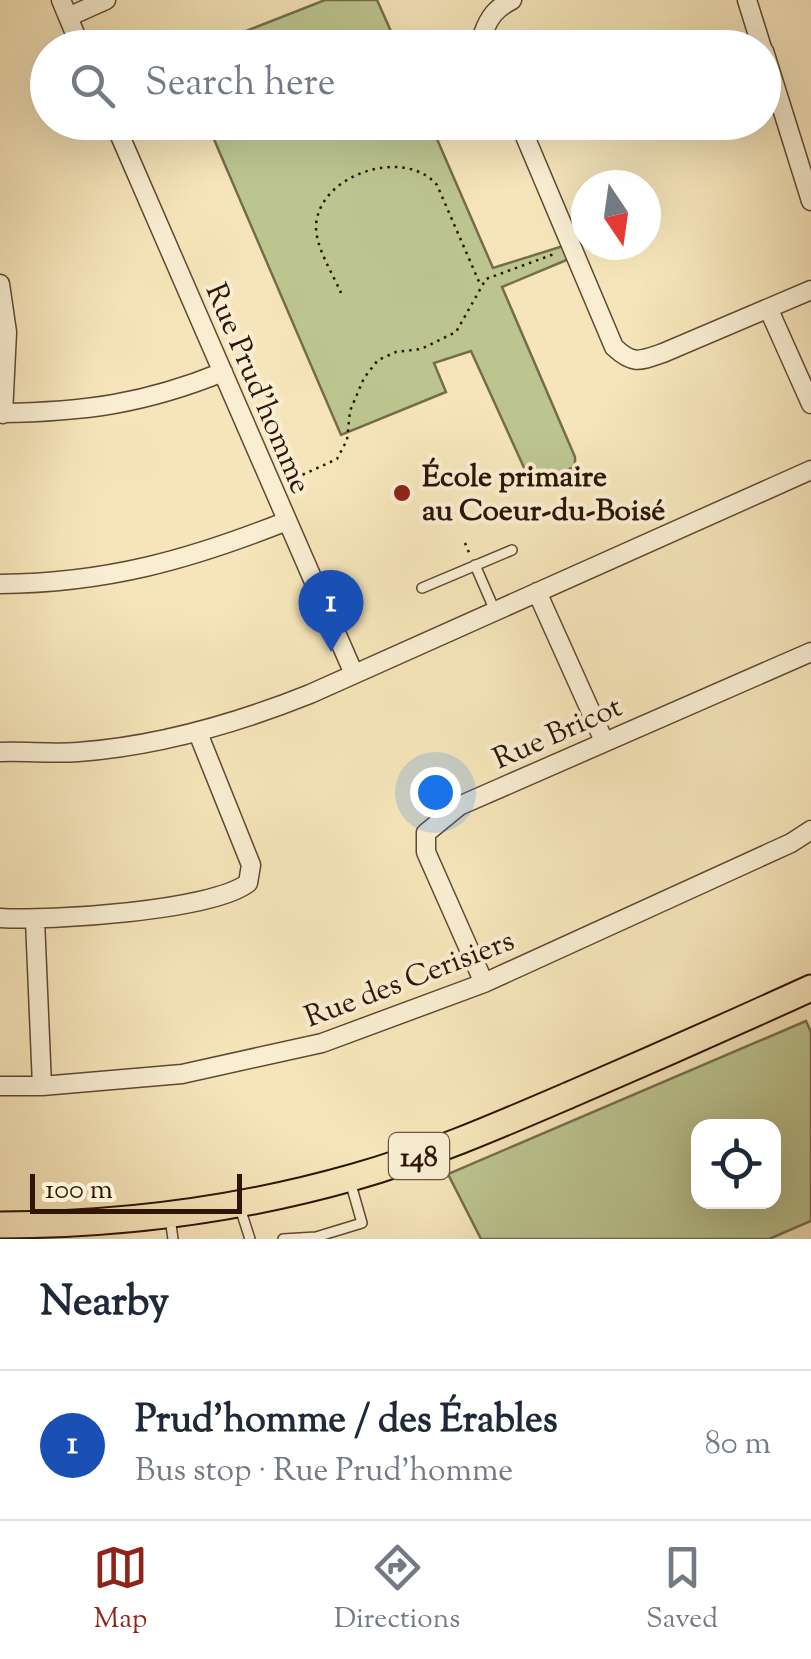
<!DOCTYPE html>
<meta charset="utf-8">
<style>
body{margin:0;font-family:"Sorts Mill Goudy",serif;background:#f6f6f7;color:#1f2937}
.controls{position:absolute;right:30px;bottom:30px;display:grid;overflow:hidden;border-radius:20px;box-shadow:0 10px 40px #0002}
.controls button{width:90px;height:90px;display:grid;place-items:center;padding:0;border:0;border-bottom:2px solid #e0e1e3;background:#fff;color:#1f2937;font:50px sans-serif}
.compass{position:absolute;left:571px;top:170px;width:90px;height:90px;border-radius:50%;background:#fff;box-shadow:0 10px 40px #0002;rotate:167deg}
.scale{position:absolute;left:30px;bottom:25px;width:212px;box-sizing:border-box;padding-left:10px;border:5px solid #2e1505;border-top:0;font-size:28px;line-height:35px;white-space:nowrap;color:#2e1505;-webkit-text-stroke:8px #f9eed2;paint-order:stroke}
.you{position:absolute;left:435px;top:792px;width:35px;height:35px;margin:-25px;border:8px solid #fff;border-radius:50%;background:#1a73e8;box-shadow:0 0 0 15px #1a73e833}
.badge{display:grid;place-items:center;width:65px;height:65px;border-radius:50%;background:#8f2418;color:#fff;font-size:32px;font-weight:700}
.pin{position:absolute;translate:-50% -82px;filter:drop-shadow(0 2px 5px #0008)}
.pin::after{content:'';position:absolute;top:52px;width:35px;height:30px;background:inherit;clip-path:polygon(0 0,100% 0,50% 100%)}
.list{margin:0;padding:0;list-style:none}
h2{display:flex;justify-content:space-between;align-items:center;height:130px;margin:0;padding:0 40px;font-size:42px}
h2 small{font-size:32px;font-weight:400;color:#747a83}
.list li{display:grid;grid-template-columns:65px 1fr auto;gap:30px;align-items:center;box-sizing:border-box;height:150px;padding:0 40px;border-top:2px solid #e0e1e3}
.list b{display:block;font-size:38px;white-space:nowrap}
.list p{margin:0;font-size:32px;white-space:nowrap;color:#747a83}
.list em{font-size:32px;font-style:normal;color:#747a83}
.icon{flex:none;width:55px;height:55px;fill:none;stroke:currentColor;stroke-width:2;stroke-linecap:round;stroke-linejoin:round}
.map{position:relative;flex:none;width:811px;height:1239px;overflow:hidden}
.search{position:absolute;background:#fff;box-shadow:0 10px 40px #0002;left:30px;right:30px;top:30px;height:110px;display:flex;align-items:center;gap:25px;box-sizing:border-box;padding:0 35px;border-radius:55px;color:#747a83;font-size:38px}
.sheet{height:280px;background:#fff}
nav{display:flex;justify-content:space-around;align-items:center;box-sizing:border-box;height:140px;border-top:2px solid #e0e1e3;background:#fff;font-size:28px;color:#747a83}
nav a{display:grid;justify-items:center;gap:5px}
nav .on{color:#8f2418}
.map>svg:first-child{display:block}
</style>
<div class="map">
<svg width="811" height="1239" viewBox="0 0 811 1239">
<rect width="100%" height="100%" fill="#f6e5ba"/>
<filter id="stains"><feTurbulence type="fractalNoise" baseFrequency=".002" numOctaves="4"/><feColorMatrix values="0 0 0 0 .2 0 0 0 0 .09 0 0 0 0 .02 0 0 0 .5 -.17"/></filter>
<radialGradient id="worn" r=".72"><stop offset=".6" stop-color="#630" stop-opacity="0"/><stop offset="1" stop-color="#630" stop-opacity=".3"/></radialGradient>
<path fill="#bcc590" stroke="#756d4a" stroke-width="2.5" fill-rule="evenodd" d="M 325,0 L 377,0 L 398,47 L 205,47 Z
M 207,123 L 430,123 L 493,268 L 563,246 L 569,259 L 502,287 L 575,457 L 575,467 L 531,483 L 471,351 L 434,363 L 446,392 L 341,435 Z
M 806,1021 L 811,1032 L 811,1221 L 769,1239 L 481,1239 L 448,1174 ZM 698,1126 L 774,1126 L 774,1202 L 698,1202 Z"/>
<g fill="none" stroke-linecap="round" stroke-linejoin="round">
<defs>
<path id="lane" d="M 475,565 L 495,611
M 422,588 L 512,550
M 240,1208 L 250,1239
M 170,1218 L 173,1239
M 283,1239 L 316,1237 L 362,1223 L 350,1181"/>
<path id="street" d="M 61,0 L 81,48
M 747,0 L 762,48
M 68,17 L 106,0
M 488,48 L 483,34 C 489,17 496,8 512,0
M 764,51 L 811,201
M 114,122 L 354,674
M 519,122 L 614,347 C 633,365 640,361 663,353 L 811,290
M 0,284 L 7,332 L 3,414
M 769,310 L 811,404
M 0,413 C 84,412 144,404 223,372
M 0,584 C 106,583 189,560 287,521
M 537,592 L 604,741
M 0,752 C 26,751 52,754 78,752 C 159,746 235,724 310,694 L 811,470
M 0,918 C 50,921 211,911 248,883 L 251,865 L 198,733
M 35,920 L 42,1086
M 484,983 L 426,852 L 426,833 L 459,806 L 811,652
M 0,1086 L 42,1086 L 182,1074 L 322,1043 L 484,983 L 791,843 L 811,830"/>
<path id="primary" d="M 0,1225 C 120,1225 238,1210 354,1177 C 429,1156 502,1124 574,1093 C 653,1059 732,1024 811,988"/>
</defs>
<use href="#lane" stroke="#604932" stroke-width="12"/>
<use href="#street" stroke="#604932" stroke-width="21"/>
<use href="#primary" stroke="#2e1505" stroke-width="29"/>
<path stroke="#2e1505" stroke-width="2.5" stroke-dasharray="2.5 5" stroke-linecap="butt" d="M 341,293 C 333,274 316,248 316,227 C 317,175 404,146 437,185 L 480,284
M 289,481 L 337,459 L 347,440 L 350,411 L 364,378 L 378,360 L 396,352 L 421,349 L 456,332 L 486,279 L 557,253
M 465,543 L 470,555"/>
<use href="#lane" stroke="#f9eed2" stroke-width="9"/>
<use href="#street" stroke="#f9eed2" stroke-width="18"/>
<use href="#primary" stroke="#f6e5ba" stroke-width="25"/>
</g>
<circle fill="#8f2418" stroke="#f9eed2" stroke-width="4" cx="402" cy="493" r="10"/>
<g text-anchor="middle" stroke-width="8" stroke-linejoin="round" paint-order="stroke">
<rect fill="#f9eed2" stroke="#6b5642" stroke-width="2.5" x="389" y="1133" width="60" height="46" rx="8"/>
<g font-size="28" font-weight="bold" fill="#2e1505">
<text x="419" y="1166">148</text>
</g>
<g font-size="30" fill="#2e1505" stroke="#f9eed2">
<text transform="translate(259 388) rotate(67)" y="10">Rue Prud'homme</text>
<text transform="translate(557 732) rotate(-24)" y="10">Rue Bricot</text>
<text transform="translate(409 978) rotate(-21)" y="10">Rue des Cerisiers</text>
</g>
<g font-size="30" font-weight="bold" fill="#2e1505" stroke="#f9eed2" text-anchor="start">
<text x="422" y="486">École primaire<tspan x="422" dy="34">au Coeur‑du‑Boisé</tspan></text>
</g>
</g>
<rect width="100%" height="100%" filter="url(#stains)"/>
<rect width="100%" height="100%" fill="url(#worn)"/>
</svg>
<div class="controls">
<button><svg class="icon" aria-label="locate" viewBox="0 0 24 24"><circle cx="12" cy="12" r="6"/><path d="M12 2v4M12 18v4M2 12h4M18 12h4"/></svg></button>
</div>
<svg class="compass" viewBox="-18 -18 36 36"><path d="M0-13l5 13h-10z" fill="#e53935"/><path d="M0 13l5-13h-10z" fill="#747a83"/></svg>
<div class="scale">100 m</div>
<div class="you"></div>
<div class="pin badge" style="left:331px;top:652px;background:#1a4fb4">1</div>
<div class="search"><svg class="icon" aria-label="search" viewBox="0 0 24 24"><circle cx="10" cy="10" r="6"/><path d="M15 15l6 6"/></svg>Search here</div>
</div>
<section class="sheet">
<h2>Nearby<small></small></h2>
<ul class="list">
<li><span class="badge" style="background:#1a4fb4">1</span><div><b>Prud'homme / des Érables</b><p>Bus stop · Rue Prud'homme</p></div><em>80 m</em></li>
</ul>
</section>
<nav>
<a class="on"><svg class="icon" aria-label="map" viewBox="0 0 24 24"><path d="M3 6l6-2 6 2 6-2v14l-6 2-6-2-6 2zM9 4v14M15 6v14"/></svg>Map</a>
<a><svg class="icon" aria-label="directions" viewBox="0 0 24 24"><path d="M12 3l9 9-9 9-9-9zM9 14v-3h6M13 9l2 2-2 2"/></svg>Directions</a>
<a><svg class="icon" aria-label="saved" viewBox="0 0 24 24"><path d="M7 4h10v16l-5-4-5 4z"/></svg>Saved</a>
</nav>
